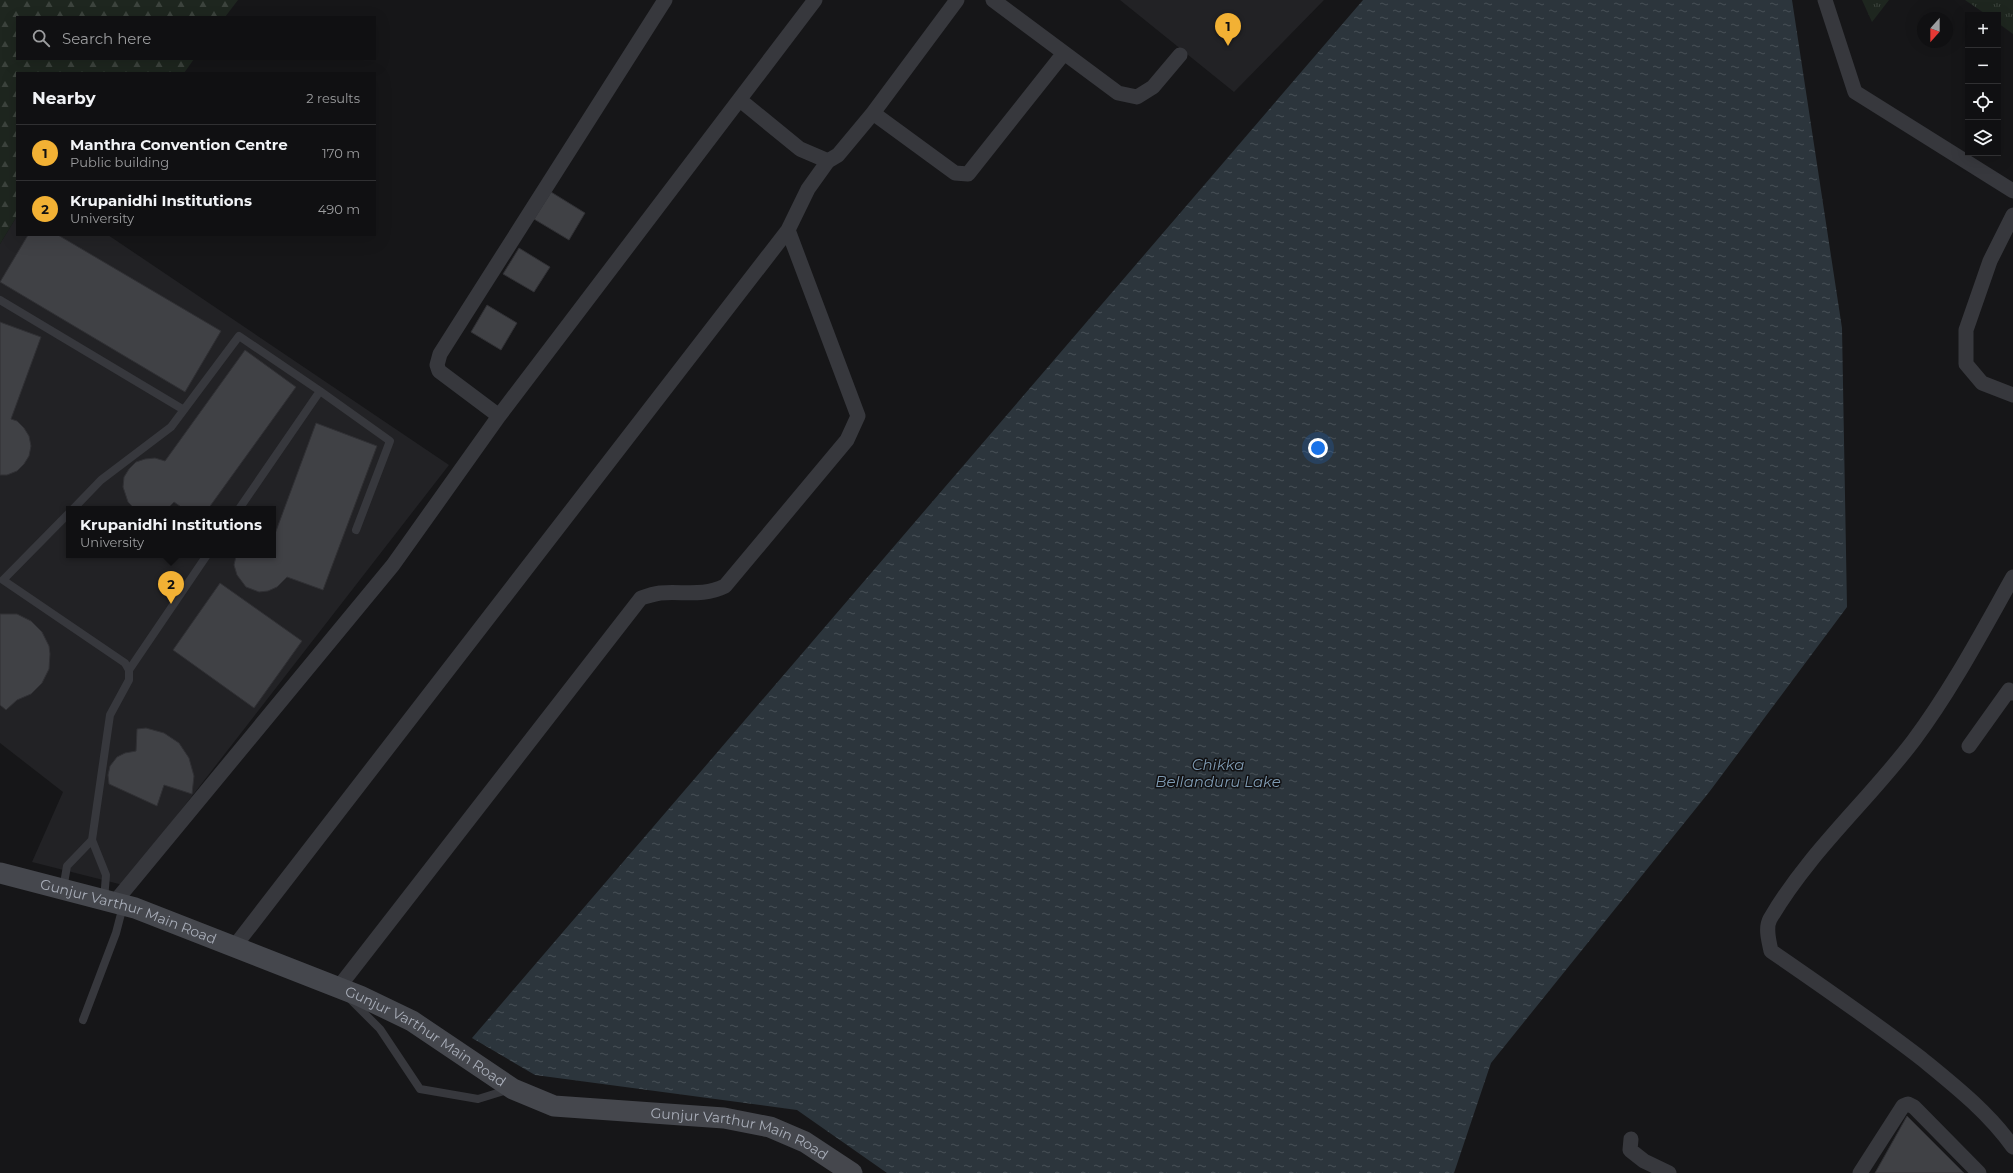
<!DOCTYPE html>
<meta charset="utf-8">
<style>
body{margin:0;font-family:Montserrat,sans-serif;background:#1e1e20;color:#f1f3f6}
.controls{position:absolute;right:12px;top:12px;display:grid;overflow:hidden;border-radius:0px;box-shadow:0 4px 16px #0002}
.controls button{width:36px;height:36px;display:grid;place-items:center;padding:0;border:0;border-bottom:1px solid #303032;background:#101012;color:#f1f3f6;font:20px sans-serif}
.compass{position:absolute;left:1917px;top:12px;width:36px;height:36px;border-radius:50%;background:#101012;box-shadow:0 4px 16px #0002;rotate:201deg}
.you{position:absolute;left:1318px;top:448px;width:14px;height:14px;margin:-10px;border:3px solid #fff;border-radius:50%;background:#1a73e8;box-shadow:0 0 0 6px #1a73e833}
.badge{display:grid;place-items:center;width:26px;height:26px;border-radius:50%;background:#f2b134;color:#111;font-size:13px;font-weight:700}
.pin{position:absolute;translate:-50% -33px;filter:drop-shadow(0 1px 2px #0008)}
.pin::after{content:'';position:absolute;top:21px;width:14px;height:12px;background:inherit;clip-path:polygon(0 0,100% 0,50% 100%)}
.popup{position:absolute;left:66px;top:506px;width:210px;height:52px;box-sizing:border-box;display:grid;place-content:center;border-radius:0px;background:#101012;filter:drop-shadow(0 1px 3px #0005);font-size:13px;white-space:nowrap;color:#9c9d9f}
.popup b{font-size:15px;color:#f1f3f6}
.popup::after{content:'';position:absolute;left:50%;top:100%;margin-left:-8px;border:8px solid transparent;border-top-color:#101012}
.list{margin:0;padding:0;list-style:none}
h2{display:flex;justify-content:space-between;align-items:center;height:52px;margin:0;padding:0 16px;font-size:17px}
h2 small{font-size:13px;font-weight:400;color:#9c9d9f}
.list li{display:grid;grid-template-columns:26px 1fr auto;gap:12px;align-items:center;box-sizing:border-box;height:56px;padding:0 16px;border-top:1px solid #303032}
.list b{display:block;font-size:15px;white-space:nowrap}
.list p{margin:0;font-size:13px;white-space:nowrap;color:#9c9d9f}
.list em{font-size:13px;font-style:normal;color:#9c9d9f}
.icon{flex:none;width:22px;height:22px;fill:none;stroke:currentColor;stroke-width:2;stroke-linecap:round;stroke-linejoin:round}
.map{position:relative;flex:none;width:2013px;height:1173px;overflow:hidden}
.search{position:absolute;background:#101012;box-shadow:0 4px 16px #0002;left:16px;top:16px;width:360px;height:44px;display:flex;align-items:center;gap:10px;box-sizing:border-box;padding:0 14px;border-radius:0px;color:#9c9d9f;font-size:15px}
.panel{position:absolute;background:#101012;box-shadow:0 4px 16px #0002;left:16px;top:72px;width:360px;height:164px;border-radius:0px}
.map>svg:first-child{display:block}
</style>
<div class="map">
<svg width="2013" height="1173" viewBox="0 0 2013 1173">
<defs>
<pattern id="grass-tufts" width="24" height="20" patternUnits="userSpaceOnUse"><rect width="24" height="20" fill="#1e261f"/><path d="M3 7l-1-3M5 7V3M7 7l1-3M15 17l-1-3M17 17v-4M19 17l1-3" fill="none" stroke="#3c433d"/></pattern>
<pattern id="forest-firs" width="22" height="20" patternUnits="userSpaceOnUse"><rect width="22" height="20" fill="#1e261f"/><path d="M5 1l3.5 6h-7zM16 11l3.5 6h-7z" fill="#3c433d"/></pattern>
<pattern id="water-ripples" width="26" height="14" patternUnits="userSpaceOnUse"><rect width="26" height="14" fill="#2c353c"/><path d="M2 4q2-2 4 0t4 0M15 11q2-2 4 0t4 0" fill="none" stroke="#485056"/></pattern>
</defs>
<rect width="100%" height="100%" fill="#161618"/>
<path fill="#222225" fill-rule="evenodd" d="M 1120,0 L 1324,0 L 1234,92 Z
M 17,216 L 17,235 L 108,235 L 449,465 L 123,885 L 32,862 L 63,792 L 0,743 L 0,244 ZM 69,509 L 273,509 L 273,555 L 69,555 Z"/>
<path fill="url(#grass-tufts)" d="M 1862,0 L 1889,0 L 1872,22 Z
M 1965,0 L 2013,0 L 2013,34 L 1998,23 L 1998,15 L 1987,15 Z"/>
<path fill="url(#forest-firs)" d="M 0,0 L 238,0 L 225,17 L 17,17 L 17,59 L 194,59 L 184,73 L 17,73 L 17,216 L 0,244 Z"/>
<path fill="url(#water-ripples)" d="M 1363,0 L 1792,0 L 1842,328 L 1847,607 L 1710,791 L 1491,1063 L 1454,1173 L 887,1173 L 797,1110 L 535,1075 L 472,1038 Z"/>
<path fill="#404145" stroke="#303034" d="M 551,192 L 585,213 L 569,240 L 534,219 Z
M 28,235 L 58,235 L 221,331 L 185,392 L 0,282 Z
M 519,248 L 550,267 L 534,292 L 503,274 Z
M 487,305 L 517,323 L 501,350 L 471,332 Z
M 0,322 L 41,337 L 11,419 L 17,421 L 24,428 L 29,436 L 31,446 L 29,456 L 24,464 L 17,471 L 7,475 L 0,475 Z
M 245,350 L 296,387 L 208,509 L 184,509 L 174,502 L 167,509 L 135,509 L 128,502 L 123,487 L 124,477 L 129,469 L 136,462 L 145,459 L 155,458 L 165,461 Z
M 316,423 L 377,446 L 323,590 L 287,577 L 277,587 L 268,591 L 259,592 L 246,587 L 237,575 L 234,565 L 236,556 L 273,555 L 273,539 Z
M 220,583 L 302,641 L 254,708 L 173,650 Z
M 0,614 L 17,614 L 31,621 L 42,632 L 49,646 L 50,654 L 49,669 L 42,683 L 31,694 L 17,700 L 6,710 L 0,705 Z
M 146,728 L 164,733 L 179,743 L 189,758 L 194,776 L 192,794 L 164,785 L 157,806 L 109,784 L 108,775 L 110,766 L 117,757 L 125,753 L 136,751 L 137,729 Z
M 1907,1116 L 1964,1173 L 1875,1173 Z"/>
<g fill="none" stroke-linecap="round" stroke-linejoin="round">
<path stroke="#37383d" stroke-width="8" d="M 0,300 L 184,410
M 320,391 L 390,441 L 356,530
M 73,509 L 101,480 L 171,427 L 239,336 L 320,391 L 239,509
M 69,513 L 3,580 L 125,663 L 129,670 L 129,680 L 110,715 L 92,840 L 106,875 L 104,900
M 129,670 L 207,555
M 63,889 L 67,866 L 92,840
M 349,998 L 380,1029 L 420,1089 L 478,1099 L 510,1089
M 83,1020 L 116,933 L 123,906"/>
<path stroke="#37383d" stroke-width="15" d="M 993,0 L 1118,93 L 1137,97 L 1153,87 L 1180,55
M 1825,0 L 1855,92 L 2013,191
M 740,100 L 800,149 L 828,161
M 873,113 L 955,173 L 968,174 L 1064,53
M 2013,215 L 1990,261 L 1966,330 L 1966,364 L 1982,383 L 2013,395
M 499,416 L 439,371 L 437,365 L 440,354 L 665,0
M 2013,577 C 1982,632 1952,689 1914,740 C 1868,801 1809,852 1770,919 C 1765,928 1769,941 1771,951 C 1822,986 1873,1021 1922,1059 C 1955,1086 1988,1112 2013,1147
M 1969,746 L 2009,690 L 2013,693
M 114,903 L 393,565 L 499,416 L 815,0
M 234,947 L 788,230 L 808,189 L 828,161 L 838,155 L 873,113 L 957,0
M 338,988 L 641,598 C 647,596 653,594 660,593 C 683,591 703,597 725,586 L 847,440 L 858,416 L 788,230
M 1631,1139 L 1630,1150 L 1644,1161 L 1669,1173
M 1860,1173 L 1903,1106 L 1908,1104 L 1914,1107 L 1979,1173"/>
<path stroke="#45474d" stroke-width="21" id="s1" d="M 0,873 L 135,908 L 360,996 L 412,1021 L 513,1089 L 554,1106 L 724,1118 L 770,1127 L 805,1142 L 852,1173"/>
</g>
<g text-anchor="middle" stroke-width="3" stroke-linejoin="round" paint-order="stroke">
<g font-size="14" fill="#a8adb8" stroke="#111113">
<text dy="5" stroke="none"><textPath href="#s1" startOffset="134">Gunjur Varthur Main Road</textPath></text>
<text dy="5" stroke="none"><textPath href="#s1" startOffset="458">Gunjur Varthur Main Road</textPath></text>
<text dy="5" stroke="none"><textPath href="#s1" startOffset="794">Gunjur Varthur Main Road</textPath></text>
</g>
<g font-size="15" font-style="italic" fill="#7f9bb3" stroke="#111113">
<text x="1218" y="770">Chikka<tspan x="1218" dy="17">Bellanduru Lake</tspan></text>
</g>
</g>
</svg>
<div class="controls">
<button>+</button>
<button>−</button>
<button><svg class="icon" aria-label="locate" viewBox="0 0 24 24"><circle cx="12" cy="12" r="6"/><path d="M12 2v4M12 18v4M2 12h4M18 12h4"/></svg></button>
<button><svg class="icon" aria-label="layers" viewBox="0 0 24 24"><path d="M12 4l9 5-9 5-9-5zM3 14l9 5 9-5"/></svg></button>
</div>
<svg class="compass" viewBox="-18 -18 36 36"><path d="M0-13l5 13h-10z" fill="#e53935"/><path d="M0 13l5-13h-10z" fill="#9c9d9f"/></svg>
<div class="you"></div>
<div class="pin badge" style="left:1228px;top:46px">1</div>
<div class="pin badge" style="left:171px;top:604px">2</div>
<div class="popup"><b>Krupanidhi Institutions</b>University</div>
<div class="search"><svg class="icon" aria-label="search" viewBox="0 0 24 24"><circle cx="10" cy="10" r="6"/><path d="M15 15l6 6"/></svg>Search here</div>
<section class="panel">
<h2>Nearby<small>2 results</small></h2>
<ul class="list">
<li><span class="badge">1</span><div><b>Manthra Convention Centre</b><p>Public building</p></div><em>170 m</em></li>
<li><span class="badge">2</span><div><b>Krupanidhi Institutions</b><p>University</p></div><em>490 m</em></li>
</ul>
</section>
</div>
